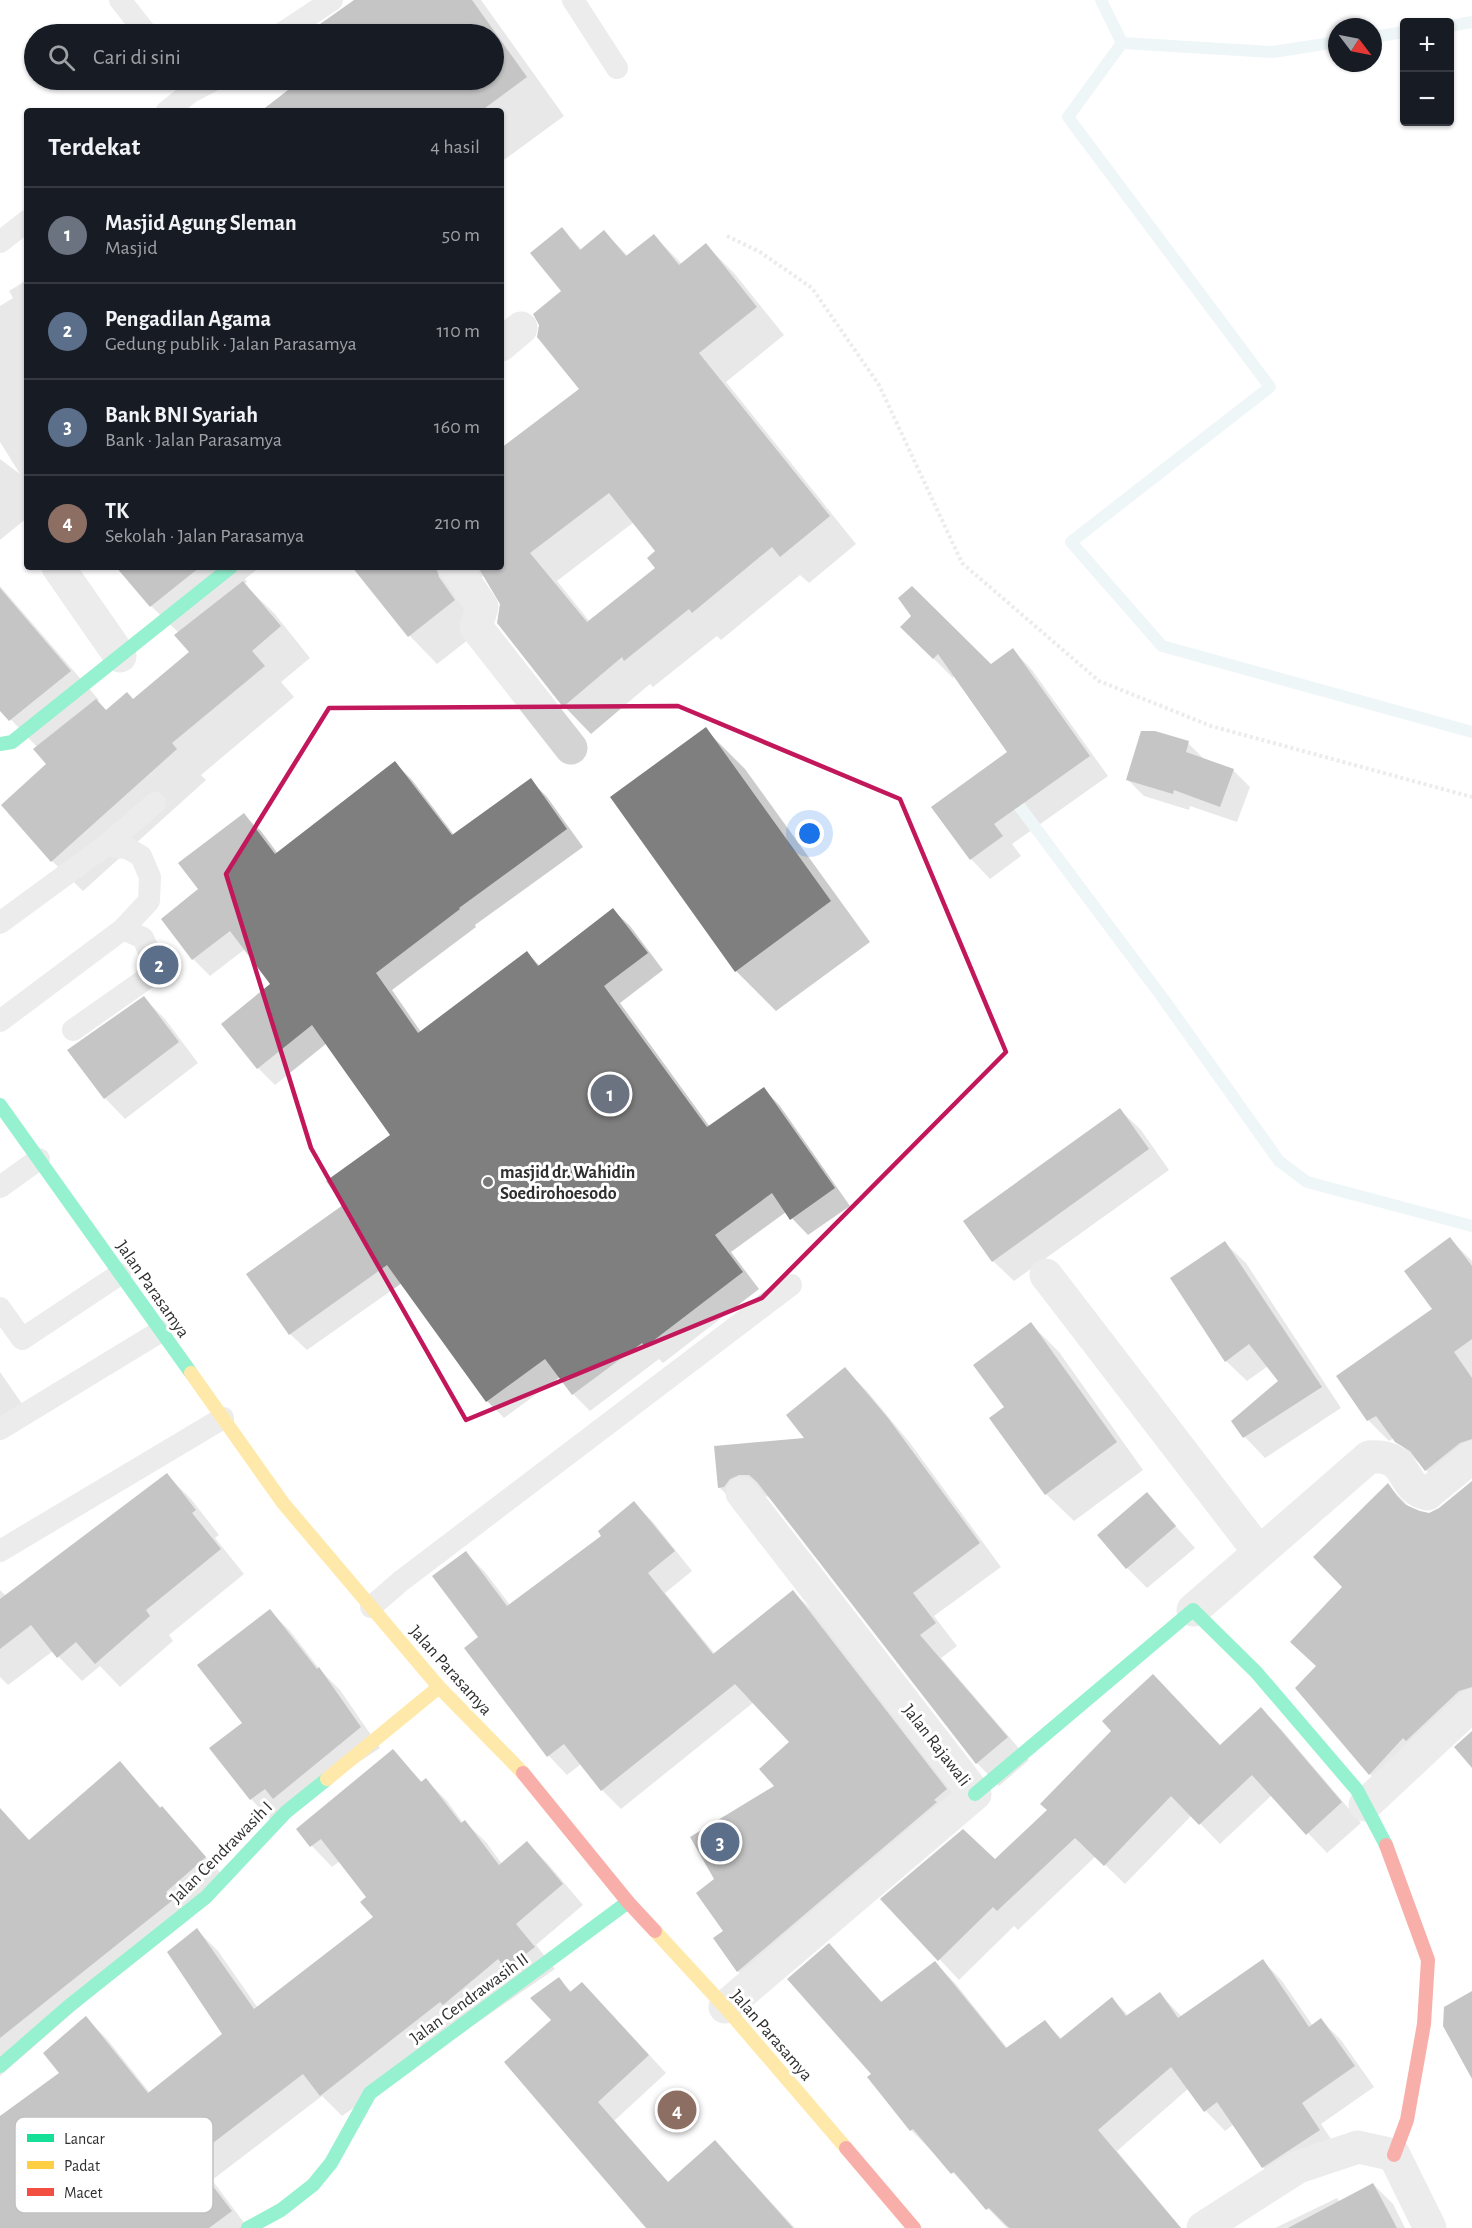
<!DOCTYPE html>
<html lang="id">
<meta charset="utf-8">
<style>
body{margin:0;font-family:"Alegreya Sans",sans-serif;background:#20242c;color:#f1f3f6}
.controls{position:absolute;right:18px;top:18px;display:grid;overflow:hidden;border-radius:6px;box-shadow:0 2px 4px #0004}
.controls button{width:54px;height:54px;display:grid;place-items:center;padding:0;border:0;border-bottom:2px solid #363941;background:#171b24;color:#f1f3f6;font:30px sans-serif}
.compass{position:absolute;left:1328px;top:18px;width:54px;height:54px;border-radius:50%;background:#171b24;box-shadow:0 2px 4px #0004;rotate:122deg}
.you{position:absolute;left:810px;top:834px;width:21px;height:21px;margin:-15px;border:4px solid #fff;border-radius:50%;background:#1a73e8;box-shadow:0 0 0 9px #1a73e833}
.badge{display:grid;place-items:center;width:39px;height:39px;border-radius:50%;background:#ea580c;color:#fff;font-size:20px;font-weight:700}
.pin{position:absolute;translate:-50% -50%;border:3px solid #fff;box-shadow:0 2px 6px #0006}
.list{margin:0;padding:0;list-style:none}
h2{display:flex;justify-content:space-between;align-items:center;height:78px;margin:0;padding:0 24px;font-size:26px}
h2 small{font-size:20px;font-weight:400;color:#9ea1a6}
.list li{display:grid;grid-template-columns:39px 1fr auto;gap:18px;align-items:center;box-sizing:border-box;height:96px;padding:0 24px;border-top:2px solid #363941}
.list b{display:block;font-size:22px;white-space:nowrap}
.list p{margin:0;font-size:20px;white-space:nowrap;color:#9ea1a6}
.list em{font-size:20px;font-style:normal;color:#9ea1a6}
.icon{flex:none;width:33px;height:33px;fill:none;stroke:currentColor;stroke-width:2;stroke-linecap:round;stroke-linejoin:round}
.map{position:relative;flex:none;width:1472px;height:2228px;overflow:hidden}
.search{position:absolute;background:#171b24;box-shadow:0 2px 4px #0004;left:24px;top:24px;width:480px;height:66px;display:flex;align-items:center;gap:15px;box-sizing:border-box;padding:0 21px;border-radius:33px;color:#9ea1a6;font-size:22px}
.panel{position:absolute;background:#171b24;box-shadow:0 2px 4px #0004;left:24px;top:108px;width:480px;height:462px;border-radius:6px}
.map>svg:first-child{display:block}
</style>
<div class="map">
<svg width="1472" height="2228" viewBox="0 0 1472 2228">
<rect width="100%" height="100%" fill="#fff"/>
<path fill="#0003" fill-rule="evenodd" d="M 356,0 L 481,0 L 564,116 L 501,162 L 501,111 L 269,111 L 267,108 L 304,80 L 494,80 L 494,34 L 309,34 Z
M 562,229 L 582,250 L 604,232 L 628,256 L 654,236 L 682,264 L 706,245 L 734,273 L 784,335 L 726,382 L 856,544 L 809,583 L 800,575 L 721,640 L 717,636 L 653,687 L 650,684 L 591,734 L 564,706 L 485,576 L 473,579 L 482,629 L 437,664 L 410,636 L 354,567 L 501,567 L 501,450 L 582,389 L 563,292 ZM 634,522 L 658,551 L 657,568 L 590,622 L 557,581 Z
M 27,280 L 27,518 L 0,540 L 0,459 L 20,474 L 0,442 L 0,306 L 13,298 L 9,291 Z
M 118,567 L 260,567 L 245,579 L 247,582 L 244,584 L 274,613 L 310,658 L 281,682 L 294,697 L 201,775 L 206,780 L 83,891 L 52,861 L 48,764 L 38,748 L 0,708 L 0,586 L 99,700 L 97,702 L 107,712 L 133,701 L 191,653 L 179,633 L 151,606 Z
M 913,616 L 990,666 L 1013,650 L 1032,670 L 1108,776 L 1012,844 L 1021,856 L 990,879 L 971,859 L 933,808 L 1009,752 L 955,675 L 953,678 L 902,627 Z
M 705,729 L 745,769 L 870,942 L 776,1011 L 736,971 Z
M 1188,743 L 1205,760 L 1233,770 L 1250,787 L 1237,822 L 1190,806 L 1189,810 L 1144,796 L 1128,780 Z
M 395,763 L 412,780 L 454,835 L 530,780 L 547,797 L 583,847 L 475,925 L 476,927 L 392,990 L 421,1032 L 527,953 L 540,966 L 613,910 L 630,926 L 663,970 L 620,1003 L 710,1127 L 764,1089 L 780,1106 L 850,1206 L 808,1235 L 786,1212 L 731,1252 L 759,1289 L 663,1363 L 659,1359 L 590,1411 L 573,1394 L 560,1377 L 504,1418 L 487,1401 L 402,1283 L 307,1350 L 290,1334 L 392,1136 L 327,1043 L 275,1085 L 258,1068 L 223,1025 L 272,985 L 245,949 L 210,976 L 193,959 L 200,889 L 244,815 L 261,831 L 278,854 Z
M 144,998 L 165,1019 L 198,1063 L 125,1119 L 105,1098 Z
M 1120,1110 L 1141,1130 L 1169,1170 L 1014,1281 L 993,1261 Z
M 1450,1239 L 1472,1261 L 1472,1471 L 1447,1491 L 1394,1438 L 1389,1441 L 1368,1420 L 1338,1377 L 1434,1309 Z
M 1225,1243 L 1246,1263 L 1341,1408 L 1265,1458 L 1245,1437 L 1233,1421 L 1280,1381 L 1268,1366 L 1247,1381 L 1226,1361 Z
M 1031,1324 L 1059,1352 L 1143,1470 L 1074,1521 L 1046,1494 L 1006,1407 Z
M 844,1369 L 867,1391 L 910,1443 L 1001,1567 L 934,1616 L 957,1646 L 941,1658 L 1029,1760 L 999,1786 L 977,1763 L 771,1497 L 762,1496 L 742,1510 L 719,1487 L 716,1448 L 807,1439 Z
M 0,1372 L 25,1408 L 0,1425 Z
M 167,1475 L 191,1499 L 219,1535 L 215,1538 L 244,1574 L 169,1635 L 173,1641 L 120,1687 L 100,1666 L 82,1681 L 53,1651 L 8,1685 L 0,1677 L 0,1590 L 6,1596 Z
M 1472,1483 L 1472,1720 L 1391,1795 L 1370,1774 L 1297,1688 L 1318,1667 L 1344,1587 L 1388,1485 L 1411,1509 L 1431,1514 L 1440,1510 Z
M 1147,1494 L 1195,1548 L 1147,1588 L 1127,1568 Z
M 634,1503 L 653,1522 L 692,1571 L 665,1593 L 715,1654 L 793,1592 L 812,1610 L 965,1808 L 757,1990 L 738,1971 L 715,1938 L 725,1931 L 716,1879 L 776,1786 L 791,1742 L 754,1702 L 621,1809 L 602,1790 L 581,1764 L 567,1775 L 549,1756 L 466,1648 L 480,1637 L 466,1553 L 485,1572 L 510,1605 L 603,1536 Z
M 270,1611 L 290,1631 L 321,1671 L 340,1690 L 380,1748 L 271,1820 L 251,1799 L 211,1748 L 244,1723 Z
M 1261,1709 L 1281,1729 L 1361,1823 L 1327,1853 L 1272,1795 L 1220,1844 L 1192,1815 L 1125,1884 L 1096,1856 L 1018,1930 L 1014,1926 L 959,1980 L 883,1899 L 995,1861 L 1220,1746 Z
M 393,1751 L 423,1783 L 426,1780 L 447,1801 L 463,1823 L 465,1822 L 486,1842 L 502,1864 L 527,1843 L 548,1864 L 583,1905 L 536,1945 L 555,1969 L 342,2116 L 322,2096 L 212,2180 L 248,2228 L 0,2228 L 0,2115 L 2,2117 L 61,2073 L 86,2018 L 107,2039 L 150,2093 L 224,2034 L 197,1930 L 218,1951 L 258,2008 L 375,1917 L 368,1897 L 340,1861 L 332,1867 L 312,1846 L 298,1829 Z
M 120,1763 L 226,1879 L 0,2076 L 0,1809 L 30,1842 Z
M 829,1945 L 883,2003 L 935,1963 L 955,1983 L 1008,2049 L 1045,2022 L 1062,2039 L 1112,1999 L 1129,2016 L 1160,1994 L 1182,2017 L 1263,1961 L 1282,1981 L 1313,2026 L 1321,2020 L 1341,2040 L 1374,2087 L 1321,2124 L 1339,2151 L 1283,2187 L 1263,2167 L 1234,2124 L 1225,2131 L 1206,2111 L 1189,2088 L 1117,2151 L 1181,2228 L 1010,2226 L 1007,2228 L 911,2130 L 869,2078 L 874,2074 Z
M 558,1979 L 572,1992 L 599,2001 L 666,2073 L 614,2121 L 669,2183 L 732,2160 L 795,2228 L 648,2228 L 553,2020 Z
M 1373,2184 L 1393,2204 L 1405,2228 L 1275,2228 L 1337,2198 L 1340,2202 Z"/>
<g fill="none" stroke-linecap="round" stroke-linejoin="round">
<path stroke="#dbebf0" stroke-width="12" d="M 1101,0 L 1122,43 L 1273,52 L 1337,42
M 1450,26 L 1472,22
M 1373,37 L 1404,32
M 1122,43 L 1068,117 L 1270,387 L 1071,542 L 1162,646 L 1472,732
M 1011,795 L 1162,997 L 1279,1161 L 1307,1182 L 1472,1226"/>
</g>
<path fill="#7f7f7f" fill-rule="evenodd" d="M 354,0 L 472,0 L 527,77 L 481,111 L 261,111 L 301,80 L 494,80 L 494,34 L 306,34 Z
M 562,227 L 580,250 L 604,230 L 626,256 L 654,234 L 679,265 L 706,243 L 757,307 L 699,353 L 830,516 L 780,557 L 772,547 L 692,613 L 689,609 L 624,661 L 622,657 L 563,707 L 497,623 L 500,604 L 478,567 L 501,567 L 501,448 L 579,389 L 537,337 L 539,325 L 533,314 L 561,291 L 530,253 ZM 609,493 L 655,551 L 647,558 L 655,568 L 587,622 L 530,553 Z
M 116,567 L 200,567 L 150,607 Z
M 352,567 L 436,567 L 439,577 L 455,600 L 408,637 Z
M 243,581 L 281,626 L 252,651 L 265,666 L 172,743 L 177,749 L 51,862 L 1,805 L 46,764 L 33,749 L 96,699 L 106,710 L 127,692 L 133,699 L 189,652 L 174,635 Z
M 912,586 L 991,664 L 1013,648 L 1090,756 L 994,824 L 1003,836 L 970,860 L 931,807 L 1007,752 L 938,654 L 933,659 L 900,627 L 911,616 L 898,598 Z
M 0,588 L 71,671 L 9,721 L 0,711 Z
M 706,727 L 831,901 L 735,972 L 610,797 Z
M 1141,731 L 1155,731 L 1189,741 L 1186,752 L 1234,769 L 1220,807 L 1174,790 L 1173,794 L 1126,780 Z
M 395,761 L 452,835 L 531,778 L 567,829 L 459,908 L 460,909 L 376,973 L 418,1033 L 527,951 L 538,966 L 613,908 L 648,953 L 604,986 L 707,1127 L 764,1087 L 835,1188 L 790,1220 L 772,1193 L 715,1235 L 743,1272 L 645,1347 L 642,1343 L 572,1395 L 545,1359 L 486,1402 L 387,1265 L 289,1335 L 246,1274 L 343,1205 L 326,1181 L 390,1135 L 312,1025 L 257,1069 L 221,1024 L 270,984 L 230,931 L 192,960 L 161,919 L 198,889 L 178,863 L 244,813 L 275,854 Z
M 144,996 L 179,1042 L 104,1099 L 67,1050 Z
M 1120,1108 L 1149,1149 L 992,1262 L 963,1221 Z
M 1450,1237 L 1472,1266 L 1472,1339 L 1454,1352 L 1472,1378 L 1472,1439 L 1460,1443 L 1425,1471 L 1410,1451 L 1395,1442 L 1376,1416 L 1367,1421 L 1336,1376 L 1432,1309 L 1404,1271 Z
M 1225,1241 L 1322,1387 L 1243,1438 L 1231,1421 L 1278,1381 L 1249,1344 L 1225,1362 L 1170,1278 Z
M 1031,1322 L 1117,1442 L 1045,1495 L 989,1418 L 1004,1407 L 973,1365 Z
M 845,1367 L 888,1418 L 980,1543 L 913,1593 L 936,1623 L 920,1635 L 1008,1737 L 976,1764 L 757,1482 L 749,1475 L 739,1475 L 730,1479 L 724,1487 L 718,1488 L 714,1446 L 804,1438 L 786,1415 Z
M 167,1473 L 196,1510 L 192,1513 L 221,1549 L 146,1610 L 150,1616 L 95,1664 L 76,1642 L 57,1658 L 31,1625 L 0,1649 L 0,1599 Z
M 1472,1481 L 1472,1687 L 1459,1691 L 1406,1741 L 1403,1738 L 1369,1775 L 1295,1688 L 1316,1666 L 1290,1642 L 1342,1587 L 1313,1557 L 1388,1483 L 1397,1496 L 1406,1505 L 1420,1511 L 1429,1513 L 1439,1508 Z
M 1147,1492 L 1176,1526 L 1126,1569 L 1097,1535 Z
M 634,1501 L 675,1551 L 648,1573 L 713,1654 L 793,1590 L 947,1789 L 934,1800 L 937,1802 L 737,1972 L 713,1938 L 723,1931 L 696,1893 L 714,1879 L 690,1837 L 774,1786 L 759,1769 L 789,1742 L 735,1684 L 601,1791 L 564,1744 L 547,1757 L 464,1648 L 478,1637 L 432,1576 L 466,1551 L 507,1606 L 601,1536 L 598,1531 Z
M 270,1609 L 317,1669 L 319,1667 L 361,1727 L 273,1799 L 265,1789 L 250,1800 L 209,1748 L 242,1723 L 197,1665 Z
M 1153,1674 L 1220,1745 L 1261,1707 L 1342,1802 L 1306,1835 L 1252,1775 L 1199,1825 L 1171,1796 L 1104,1866 L 1075,1838 L 997,1911 L 993,1907 L 938,1961 L 880,1899 L 963,1829 L 995,1859 L 1047,1810 L 1040,1804 L 1111,1731 L 1102,1721 Z
M 1472,1731 L 1472,1768 L 1454,1747 Z
M 393,1749 L 421,1782 L 426,1778 L 461,1823 L 465,1820 L 499,1865 L 527,1841 L 563,1884 L 516,1924 L 535,1947 L 506,1969 L 498,1959 L 443,2005 L 440,2002 L 320,2096 L 303,2074 L 192,2159 L 232,2211 L 209,2228 L 0,2228 L 0,2116 L 59,2073 L 43,2053 L 81,2020 L 86,2016 L 148,2093 L 222,2034 L 167,1952 L 197,1928 L 254,2009 L 373,1917 L 360,1902 L 366,1897 L 321,1839 L 310,1847 L 296,1829 Z
M 120,1761 L 160,1808 L 162,1806 L 206,1857 L 166,1892 L 173,1900 L 0,2038 L 0,1808 L 29,1840 Z
M 829,1943 L 881,2002 L 935,1961 L 1006,2048 L 1045,2020 L 1060,2039 L 1112,1997 L 1126,2016 L 1160,1992 L 1178,2018 L 1263,1959 L 1309,2027 L 1321,2018 L 1355,2066 L 1302,2103 L 1320,2130 L 1262,2168 L 1217,2102 L 1204,2112 L 1171,2067 L 1098,2130 L 1181,2228 L 1009,2228 L 989,2208 L 986,2210 L 954,2172 L 951,2174 L 913,2129 L 910,2131 L 867,2077 L 871,2074 L 787,1979 Z
M 559,1977 L 570,1992 L 582,1982 L 649,2055 L 598,2102 L 668,2182 L 715,2140 L 793,2228 L 646,2228 L 504,2062 L 551,2020 L 530,1998 Z
M 1472,1991 L 1472,2079 L 1443,2026 L 1444,2007 Z
M 1373,2183 L 1397,2228 L 1288,2228 Z"/>
<g fill="none" stroke-linecap="round" stroke-linejoin="round">
<path stroke="#d4d4d4" stroke-width="4" stroke-dasharray="3 3" stroke-linecap="butt" d="M 727,236 L 760,252 L 812,288 L 879,385 L 962,563 L 1099,681 L 1211,726 L 1472,797"/>
<path stroke="#d4d4d4" stroke-width="22" d="M 120,0 L 147,34
M 573,0 L 617,68
M 281,34 L 332,0
M 167,111 L 191,92 L 214,80
M 0,242 L 27,221
M 105,846 L 127,848 L 141,856 L 150,877 L 149,901 L 123,929
M 0,923 L 105,846 L 155,803
M 0,1021 L 123,929 L 143,938 L 150,954 L 147,978 L 73,1030
M 0,1187 L 39,1159
M 0,1308 L 22,1339 L 120,1274
M 0,1429 L 161,1331
M 0,1551 L 223,1418
M 371,1607 L 401,1581 L 791,1285"/>
<path stroke="#d4d4d4" stroke-width="33" d="M 501,345 L 521,328
M 58,567 L 120,656
M 455,567 L 482,607 L 476,627 L 571,748
M 1046,1275 L 1259,1552
M 1193,1610 L 1369,1457 C 1411,1453 1399,1488 1427,1494 L 1472,1457
M 1365,1805 L 1472,1705
M 725,2007 L 975,1794 L 742,1493
M 1203,2228 L 1298,2167 L 1358,2147 L 1394,2155 L 1430,2228"/>
<path stroke="#16e098" stroke-width="14" d="M 0,744 L 12,742 L 231,567
M 0,1105 L 191,1373
M 975,1794 L 1193,1610 L 1256,1672 L 1357,1790 L 1386,1845
M 0,2066 L 69,2006 L 206,1897 L 286,1812 L 327,1779
M 248,2228 L 281,2210 L 313,2185 L 331,2163 L 370,2093 L 628,1902"/>
<path stroke="#ffcf43" stroke-width="14" d="M 191,1373 L 283,1503 L 439,1687 L 523,1773
M 327,1779 L 439,1687
M 655,1931 L 725,2007 L 846,2148"/>
<path stroke="#f24e42" stroke-width="14" d="M 523,1773 L 628,1902 L 655,1931
M 1386,1845 L 1428,1960 L 1424,2024 L 1407,2120 L 1394,2155
M 846,2148 L 914,2228"/>
</g>
<path d="M0 0H1472V2228H0ZM 678,706 L 900,799 L 1006,1052 L 762,1298 L 466,1420 L 311,1148 L 226,874 L 329,708 Z" fill="#fff" fill-opacity=".55" fill-rule="evenodd"/>
<path fill="none" stroke="#c2185b" stroke-width="4.5" stroke-linejoin="round" d="M 678,706 L 900,799 L 1006,1052 L 762,1298 L 466,1420 L 311,1148 L 226,874 L 329,708 Z"/>
<circle fill="#787878" stroke="#fff" stroke-width="2" cx="488" cy="1182" r="6"/>
<g text-anchor="middle" stroke-width="6" stroke-linejoin="round" paint-order="stroke">
<g font-size="18" font-weight="bold" fill="#2f2f2f" stroke="#fff" text-anchor="start">
<text x="500" y="1178">masjid dr. Wahidin<tspan x="500" dy="21">Soedirohoesodo</tspan></text>
</g>
<g font-size="18" fill="#2f2f2f" stroke="#fff">
<text transform="translate(153 1289) rotate(55)" y="6">Jalan Parasamya</text>
<text transform="translate(451 1670) rotate(48)" y="6">Jalan Parasamya</text>
<text transform="translate(937 1745) rotate(52)" y="6">Jalan Rajawali</text>
<text transform="translate(221 1852) rotate(-45)" y="6">Jalan Cendrawasih I</text>
<text transform="translate(469 1998) rotate(-36)" y="6">Jalan Cendrawasih II</text>
<text transform="translate(772 2035) rotate(49)" y="6">Jalan Parasamya</text>
</g>
</g>
<rect x="15" y="2117" width="198" height="96" rx="9" fill="#fff" stroke="#c1c1c1" stroke-width="1.5"/>
<rect x="27" y="2134" width="27" height="8" fill="#16e098"/>
<rect x="27" y="2161" width="27" height="8" fill="#ffcf43"/>
<rect x="27" y="2188" width="27" height="8" fill="#f24e42"/>
<g font-size="16" fill="#2f2f2f">
<text x="64" y="2144">Lancar</text>
<text x="64" y="2171">Padat</text>
<text x="64" y="2198">Macet</text>
</g>
</svg>
<div class="controls">
<button>+</button>
<button>−</button>
</div>
<svg class="compass" viewBox="-18 -18 36 36"><path d="M0-13l5 13h-10z" fill="#e53935"/><path d="M0 13l5-13h-10z" fill="#9ea1a6"/></svg>
<div class="you"></div>
<div class="pin badge" style="left:610px;top:1094px;background:#6b7280">1</div>
<div class="pin badge" style="left:159px;top:965px;background:#5c6f8a">2</div>
<div class="pin badge" style="left:720px;top:1842px;background:#5c6f8a">3</div>
<div class="pin badge" style="left:677px;top:2110px;background:#8d6e63">4</div>
<div class="search"><svg class="icon" aria-label="search" viewBox="0 0 24 24"><circle cx="10" cy="10" r="6"/><path d="M15 15l6 6"/></svg>Cari di sini</div>
<section class="panel">
<h2>Terdekat<small>4 hasil</small></h2>
<ul class="list">
<li><span class="badge" style="background:#6b7280">1</span><div><b>Masjid Agung Sleman</b><p>Masjid</p></div><em>50 m</em></li>
<li><span class="badge" style="background:#5c6f8a">2</span><div><b>Pengadilan Agama</b><p>Gedung publik · Jalan Parasamya</p></div><em>110 m</em></li>
<li><span class="badge" style="background:#5c6f8a">3</span><div><b>Bank BNI Syariah</b><p>Bank · Jalan Parasamya</p></div><em>160 m</em></li>
<li><span class="badge" style="background:#8d6e63">4</span><div><b>TK</b><p>Sekolah · Jalan Parasamya</p></div><em>210 m</em></li>
</ul>
</section>
</div>
